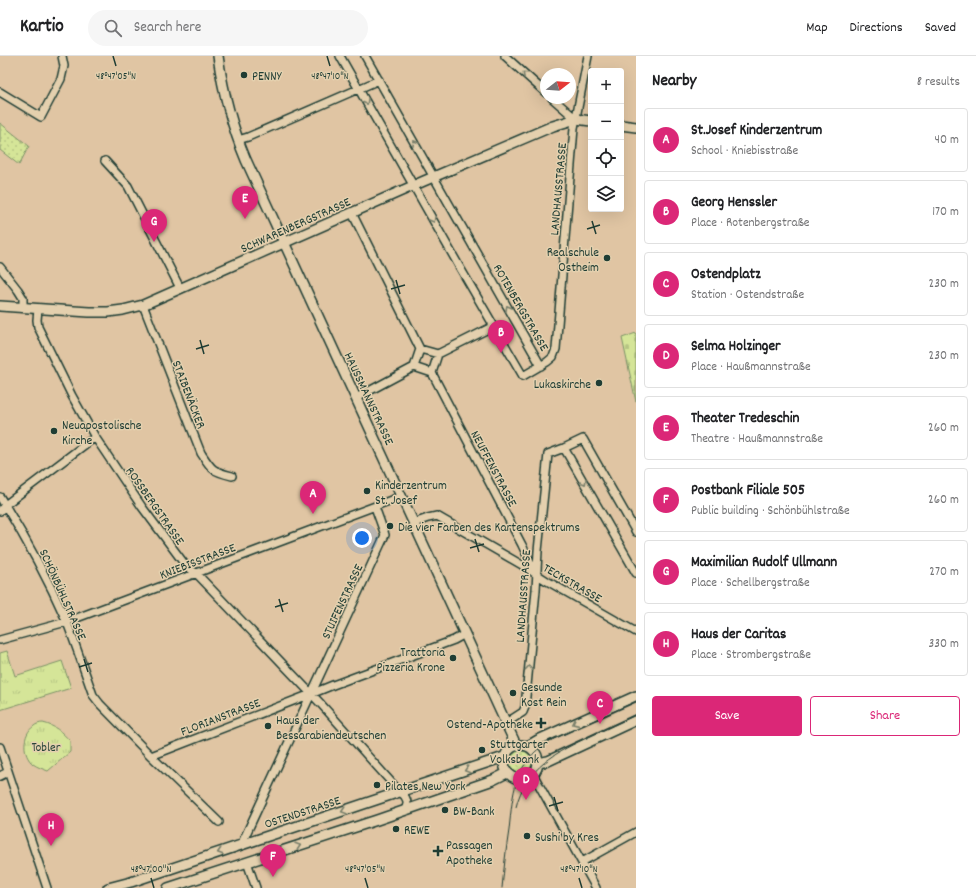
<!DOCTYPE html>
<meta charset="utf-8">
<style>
body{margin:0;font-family:Dekko,sans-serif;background:#f6f6f6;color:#202124}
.controls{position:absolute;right:12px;top:12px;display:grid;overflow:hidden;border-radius:4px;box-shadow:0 4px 16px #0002}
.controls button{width:36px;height:36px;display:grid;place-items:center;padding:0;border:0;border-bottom:1px solid #e0e0e0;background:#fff;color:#202124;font:20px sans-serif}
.compass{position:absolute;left:540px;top:12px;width:36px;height:36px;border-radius:50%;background:#fff;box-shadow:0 4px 16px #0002;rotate:73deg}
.you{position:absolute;left:362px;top:482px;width:14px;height:14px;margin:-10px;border:3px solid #fff;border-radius:50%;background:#1a73e8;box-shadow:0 0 0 6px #1a73e833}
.badge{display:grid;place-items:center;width:26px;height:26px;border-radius:50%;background:#db2777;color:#fff;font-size:13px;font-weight:700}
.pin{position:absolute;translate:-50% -33px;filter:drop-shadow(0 1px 2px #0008)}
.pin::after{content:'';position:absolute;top:21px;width:14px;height:12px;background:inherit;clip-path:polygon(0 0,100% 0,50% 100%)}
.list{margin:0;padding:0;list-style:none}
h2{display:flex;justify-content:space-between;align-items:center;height:52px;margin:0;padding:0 16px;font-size:17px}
h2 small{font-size:13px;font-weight:400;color:#757577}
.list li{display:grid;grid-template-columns:26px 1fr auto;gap:12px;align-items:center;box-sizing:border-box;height:64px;margin:0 8px 8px;padding:0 8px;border:1px solid #e0e0e0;border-radius:4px}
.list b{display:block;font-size:15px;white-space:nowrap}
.list p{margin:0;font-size:13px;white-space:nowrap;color:#757577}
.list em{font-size:13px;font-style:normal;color:#757577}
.actions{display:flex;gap:8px;padding:12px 16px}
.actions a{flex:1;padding:9px 0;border:1px solid #db2777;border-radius:4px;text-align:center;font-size:14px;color:#db2777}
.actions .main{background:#db2777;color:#fff}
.icon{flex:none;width:22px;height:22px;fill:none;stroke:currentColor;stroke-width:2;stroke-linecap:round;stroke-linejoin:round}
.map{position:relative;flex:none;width:636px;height:832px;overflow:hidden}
header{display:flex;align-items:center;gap:24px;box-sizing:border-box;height:56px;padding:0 20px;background:#fff;border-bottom:1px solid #e0e0e0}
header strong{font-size:19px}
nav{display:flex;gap:22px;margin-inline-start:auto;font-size:14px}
.search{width:280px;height:36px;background:#f6f6f6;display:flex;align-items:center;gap:10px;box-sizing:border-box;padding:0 14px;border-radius:22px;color:#757577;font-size:15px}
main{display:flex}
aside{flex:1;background:#fff}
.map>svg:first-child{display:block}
</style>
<header>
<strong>Kartio</strong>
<div class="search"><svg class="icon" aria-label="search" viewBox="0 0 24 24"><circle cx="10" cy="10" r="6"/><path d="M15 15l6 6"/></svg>Search here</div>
<nav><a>Map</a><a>Directions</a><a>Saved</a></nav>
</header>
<main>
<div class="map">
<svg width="636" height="832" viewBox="0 0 636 832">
<defs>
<pattern id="grass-dots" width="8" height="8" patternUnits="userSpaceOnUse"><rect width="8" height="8" fill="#d5e598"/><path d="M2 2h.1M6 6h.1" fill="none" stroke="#b6c584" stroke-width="1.8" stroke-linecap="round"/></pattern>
<pattern id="cemetery-stones" width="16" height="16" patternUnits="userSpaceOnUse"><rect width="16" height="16" fill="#d5e598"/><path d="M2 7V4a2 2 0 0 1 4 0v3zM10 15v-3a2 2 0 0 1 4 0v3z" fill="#b6c584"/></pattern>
<pattern id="park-tufts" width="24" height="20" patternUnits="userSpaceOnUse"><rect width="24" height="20" fill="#d5e598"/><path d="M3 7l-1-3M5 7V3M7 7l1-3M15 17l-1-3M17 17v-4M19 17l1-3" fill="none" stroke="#b6c584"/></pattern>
</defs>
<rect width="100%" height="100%" fill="#e0c5a3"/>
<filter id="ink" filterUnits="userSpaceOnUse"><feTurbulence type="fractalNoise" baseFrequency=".025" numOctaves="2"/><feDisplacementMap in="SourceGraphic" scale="8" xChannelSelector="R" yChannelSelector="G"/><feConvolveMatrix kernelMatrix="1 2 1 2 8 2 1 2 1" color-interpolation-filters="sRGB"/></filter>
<g filter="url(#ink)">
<path fill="url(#grass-dots)" stroke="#7a9166" d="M 0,67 L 29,90 L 19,109 L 0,94 Z
M510 706a11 11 0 1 1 22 0a11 11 0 1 1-22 0Z"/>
<path fill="url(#cemetery-stones)" stroke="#7a9166" d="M 636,277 L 636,346 L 622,282 Z"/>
<path fill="url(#park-tufts)" stroke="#7a9166" d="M 7,595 L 15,620 L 62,605 L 71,632 L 0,654 L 0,597 Z
M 43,667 C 55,670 61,675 70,685 L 70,696 L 48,715 C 43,713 37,711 33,708 C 22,699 22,678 34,670 C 36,668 40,667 43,667 Z"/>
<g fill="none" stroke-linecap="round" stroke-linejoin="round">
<defs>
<path id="minor" d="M 340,0 L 459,210 L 523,320 L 547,306 L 553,301 L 556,293 L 574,72 L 588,0
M 365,0 L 541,310
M 505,0 L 546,37
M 0,36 L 41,61 L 61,23 L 64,10 L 62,0
M 552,42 L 576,63
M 238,84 L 248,81 L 379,24
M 105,105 L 128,130 L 180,232
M 352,157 L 420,293
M 0,211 L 18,234 L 23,242 L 23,252
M 143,249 L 201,397 C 212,414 212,415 232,420
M 38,253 L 37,264 L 38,271 L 72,340 L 95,381 L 142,451 L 186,510 L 196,517 L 321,648 L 400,736 C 407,741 409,746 405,754
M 420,293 L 438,298 L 432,317 L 414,311 Z
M 438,298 L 494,270
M 432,317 L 522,489 L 535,517
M 356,342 L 414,311
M 564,392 L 636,517
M 0,441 C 25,481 47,521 66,564 C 76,589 84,614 93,639 L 100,648 L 151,700 L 219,766
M 0,455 L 5,449 L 95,381
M 414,467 L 428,462 L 437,460 L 522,509 L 547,525 L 636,576
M 0,584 L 66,566 L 402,440
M 506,667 L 523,656 L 525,651 L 536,534 L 538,495 L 548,398 L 564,392 L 583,383 L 636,476
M 0,691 L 47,832
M 151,700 L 311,638 L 333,629 L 454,584 L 465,578
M 533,718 L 596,832
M 0,720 L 8,716
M 241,789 L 385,479 L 375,451
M 247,806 L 256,832
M 582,806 L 636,776"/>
<path id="tertiary" d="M 218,0 C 223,36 232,71 246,104 L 516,689
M 621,69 L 636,71
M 0,250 L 89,256 L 108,256 L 123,254 L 143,249 L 424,125 L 553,70 L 576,63 L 591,65
M504 706a17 17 0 1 1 34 0a17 17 0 1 1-34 0Z
M 528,690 L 538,684 L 636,640
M 538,707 L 548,705 L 636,664
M 108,832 L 131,826 L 265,781 L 504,701
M 168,832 L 377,764 L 493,724 L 507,717"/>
</defs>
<use href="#minor" stroke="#1f3d34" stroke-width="10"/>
<use href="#tertiary" stroke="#1f3d34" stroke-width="12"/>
<use href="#minor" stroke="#e4d0ae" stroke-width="7"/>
<use href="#tertiary" stroke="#e4d0ae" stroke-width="9"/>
<path stroke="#1f3d34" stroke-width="1" d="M 516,751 C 525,712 558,695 591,680 C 606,673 621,666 636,659
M 502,832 C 504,813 506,793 509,774 C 513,736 514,708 549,685 L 636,645"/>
</g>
<defs><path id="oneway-chevron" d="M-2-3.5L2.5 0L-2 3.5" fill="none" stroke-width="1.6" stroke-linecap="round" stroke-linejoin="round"/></defs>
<g stroke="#787f6b">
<use href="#oneway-chevron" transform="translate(525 18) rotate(-138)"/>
<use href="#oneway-chevron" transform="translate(366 46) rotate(60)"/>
<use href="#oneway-chevron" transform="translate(415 87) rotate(-119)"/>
<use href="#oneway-chevron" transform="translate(433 164) rotate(61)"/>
<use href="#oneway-chevron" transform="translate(508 252) rotate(-119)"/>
<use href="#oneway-chevron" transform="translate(584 426) rotate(60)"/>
<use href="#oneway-chevron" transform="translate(529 612) rotate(-85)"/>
<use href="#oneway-chevron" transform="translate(575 667) rotate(156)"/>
<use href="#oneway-chevron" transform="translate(467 714) rotate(162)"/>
<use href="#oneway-chevron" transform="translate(344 755) rotate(162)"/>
<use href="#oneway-chevron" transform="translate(298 790) rotate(-18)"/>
<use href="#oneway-chevron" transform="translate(220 796) rotate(162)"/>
</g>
</g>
<path fill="none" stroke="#1f3d34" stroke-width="1.5" d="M 113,0 L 116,10M 327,0 L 330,10M 592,165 L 596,178M 587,173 L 600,169M 396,224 L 400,238M 391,233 L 405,229M 200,284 L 204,298M 196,293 L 209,289M 475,483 L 479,496M 470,492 L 484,488M 279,543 L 283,556M 275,551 L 288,547M 84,603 L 88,616M 79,611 L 92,607M 554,741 L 558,755M 549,750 L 563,746M 151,822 L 154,832M 365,822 L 368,832M 579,822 L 582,832"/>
<g fill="#1f3d34" stroke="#e4d0ae" stroke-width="1.5">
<circle cx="244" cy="19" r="4"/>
<circle cx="607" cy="202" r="4"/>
<circle cx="599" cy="327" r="4"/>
<circle cx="54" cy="375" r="4"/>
<circle cx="367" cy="435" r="4"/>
<circle cx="390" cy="470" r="4"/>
<circle cx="453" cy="602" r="4"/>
<circle cx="513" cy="637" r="4"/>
<path d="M539 661h4v4h4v4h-4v4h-4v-4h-4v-4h4z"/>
<circle cx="268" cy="670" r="4"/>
<circle cx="482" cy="694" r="4"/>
<circle cx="377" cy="729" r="4"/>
<circle cx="445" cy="754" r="4"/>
<circle cx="396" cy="773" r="4"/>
<circle cx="527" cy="780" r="4"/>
<path d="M436 789h4v4h4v4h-4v4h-4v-4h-4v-4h4z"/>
</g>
<g text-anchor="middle" stroke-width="3" stroke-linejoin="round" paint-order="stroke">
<g font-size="13" fill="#1f3d34" stroke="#e4d0ae" text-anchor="start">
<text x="252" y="24">PENNY</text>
<text x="599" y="200" text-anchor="end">Realschule<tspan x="599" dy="15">Ostheim</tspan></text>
<text x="591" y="332" text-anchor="end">Lukaskirche</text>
<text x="62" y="373">Neuapostolische<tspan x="62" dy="15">Kirche</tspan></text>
<text x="375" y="433">Kinderzentrum<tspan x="375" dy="15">St. Josef</tspan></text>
<text x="398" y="475">Die vier Farben des Kartenspektrums</text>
<text x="445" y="600" text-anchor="end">Trattoria<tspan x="445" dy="15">Pizzeria Krone</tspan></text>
<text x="521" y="635">Gesunde<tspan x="521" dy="15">Kost Rein</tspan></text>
<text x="276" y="668">Haus der<tspan x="276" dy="15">Bessarabiendeutschen</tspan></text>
<text x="533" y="672" text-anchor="end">Ostend-Apotheke</text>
<text x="490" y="692">Stuttgarter<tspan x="490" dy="15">Volksbank</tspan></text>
<text x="385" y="734">Pilates New York</text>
<text x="453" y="759">BW-Bank</text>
<text x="404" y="778">REWE</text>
<text x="535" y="785">Sushi by Kres</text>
<text x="446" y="793">Passagen<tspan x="446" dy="15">Apotheke</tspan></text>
</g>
<g font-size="13" fill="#1f3d34" stroke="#e4d0ae">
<text transform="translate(557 133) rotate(-85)" y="5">LANDHAUSSTRASSE</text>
<text transform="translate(295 168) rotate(-24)" y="5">SCHWARENBERGSTRASSE</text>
<text transform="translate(522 251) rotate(60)" y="5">ROTENBERGSTRASSE</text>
<text transform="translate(190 338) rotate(69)" y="5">STAIBENÄCKER</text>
<text transform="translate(370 342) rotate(65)" y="5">HAUSSMANNSTRASSE</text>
<text transform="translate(495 412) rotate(62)" y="5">NEUFFENSTRASSE</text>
<text transform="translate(156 449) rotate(55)" y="5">ROSSBERGSTRASSE</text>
<text transform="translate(197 504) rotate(-21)" y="5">KNIEBISSTRASSE</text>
<text transform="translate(573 526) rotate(30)" y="5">TECKSTRASSE</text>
<text transform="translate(64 538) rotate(66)" y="5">SCHÖNBÜHLSTRASSE</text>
<text transform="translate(522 540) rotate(-86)" y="5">LANDHAUSSTRASSE</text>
<text transform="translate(341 545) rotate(-65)" y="5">STUIFENSTRASSE</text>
<text transform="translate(220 660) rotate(-21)" y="5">FLORIANSTRASSE</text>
<text transform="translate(302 755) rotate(-18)" y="5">OSTENDSTRASSE</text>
</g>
<g font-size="13" fill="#284539" stroke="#e4d0ae">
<text x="46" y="695">Tobler</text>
</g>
</g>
<g font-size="10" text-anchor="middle" fill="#1f3d34" stroke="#e4d0ae" stroke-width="3" stroke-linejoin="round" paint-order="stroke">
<text x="116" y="23">48°47'05"N</text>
<text x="330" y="23">48°47'10"N</text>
<text x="151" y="816">48°47'00"N</text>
<text x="365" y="816">48°47'05"N</text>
<text x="579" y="816">48°47'10"N</text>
</g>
</svg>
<div class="controls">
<button>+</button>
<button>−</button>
<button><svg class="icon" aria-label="locate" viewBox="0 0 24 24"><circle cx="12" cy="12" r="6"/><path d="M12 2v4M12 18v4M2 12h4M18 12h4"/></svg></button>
<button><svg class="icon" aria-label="layers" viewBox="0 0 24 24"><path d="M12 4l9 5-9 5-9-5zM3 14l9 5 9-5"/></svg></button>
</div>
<svg class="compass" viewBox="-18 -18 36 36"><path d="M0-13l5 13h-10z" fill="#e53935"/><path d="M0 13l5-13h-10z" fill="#757577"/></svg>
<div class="you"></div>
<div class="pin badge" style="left:313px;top:458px">A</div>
<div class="pin badge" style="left:501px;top:297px">B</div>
<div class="pin badge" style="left:600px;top:668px">C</div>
<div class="pin badge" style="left:526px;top:744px">D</div>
<div class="pin badge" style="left:245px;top:163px">E</div>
<div class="pin badge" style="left:273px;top:821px">F</div>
<div class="pin badge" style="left:154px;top:186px">G</div>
<div class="pin badge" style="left:51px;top:790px">H</div>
</div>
<aside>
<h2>Nearby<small>8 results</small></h2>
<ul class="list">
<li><span class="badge">A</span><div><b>St.Josef Kinderzentrum</b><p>School · Kniebisstraße</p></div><em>40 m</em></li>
<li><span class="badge">B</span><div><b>Georg Henssler</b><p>Place · Rotenbergstraße</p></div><em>170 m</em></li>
<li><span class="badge">C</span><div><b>Ostendplatz</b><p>Station · Ostendstraße</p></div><em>230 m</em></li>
<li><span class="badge">D</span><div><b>Selma Holzinger</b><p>Place · Haußmannstraße</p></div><em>230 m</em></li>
<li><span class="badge">E</span><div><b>Theater Tredeschin</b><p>Theatre · Haußmannstraße</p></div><em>260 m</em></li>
<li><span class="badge">F</span><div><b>Postbank Filiale 505</b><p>Public building · Schönbühlstraße</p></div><em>260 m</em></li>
<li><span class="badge">G</span><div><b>Maximilian Rudolf Ullmann</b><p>Place · Schellbergstraße</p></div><em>270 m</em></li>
<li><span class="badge">H</span><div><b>Haus der Caritas</b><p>Place · Strombergstraße</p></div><em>330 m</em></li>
</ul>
<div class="actions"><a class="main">Save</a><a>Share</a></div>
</aside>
</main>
